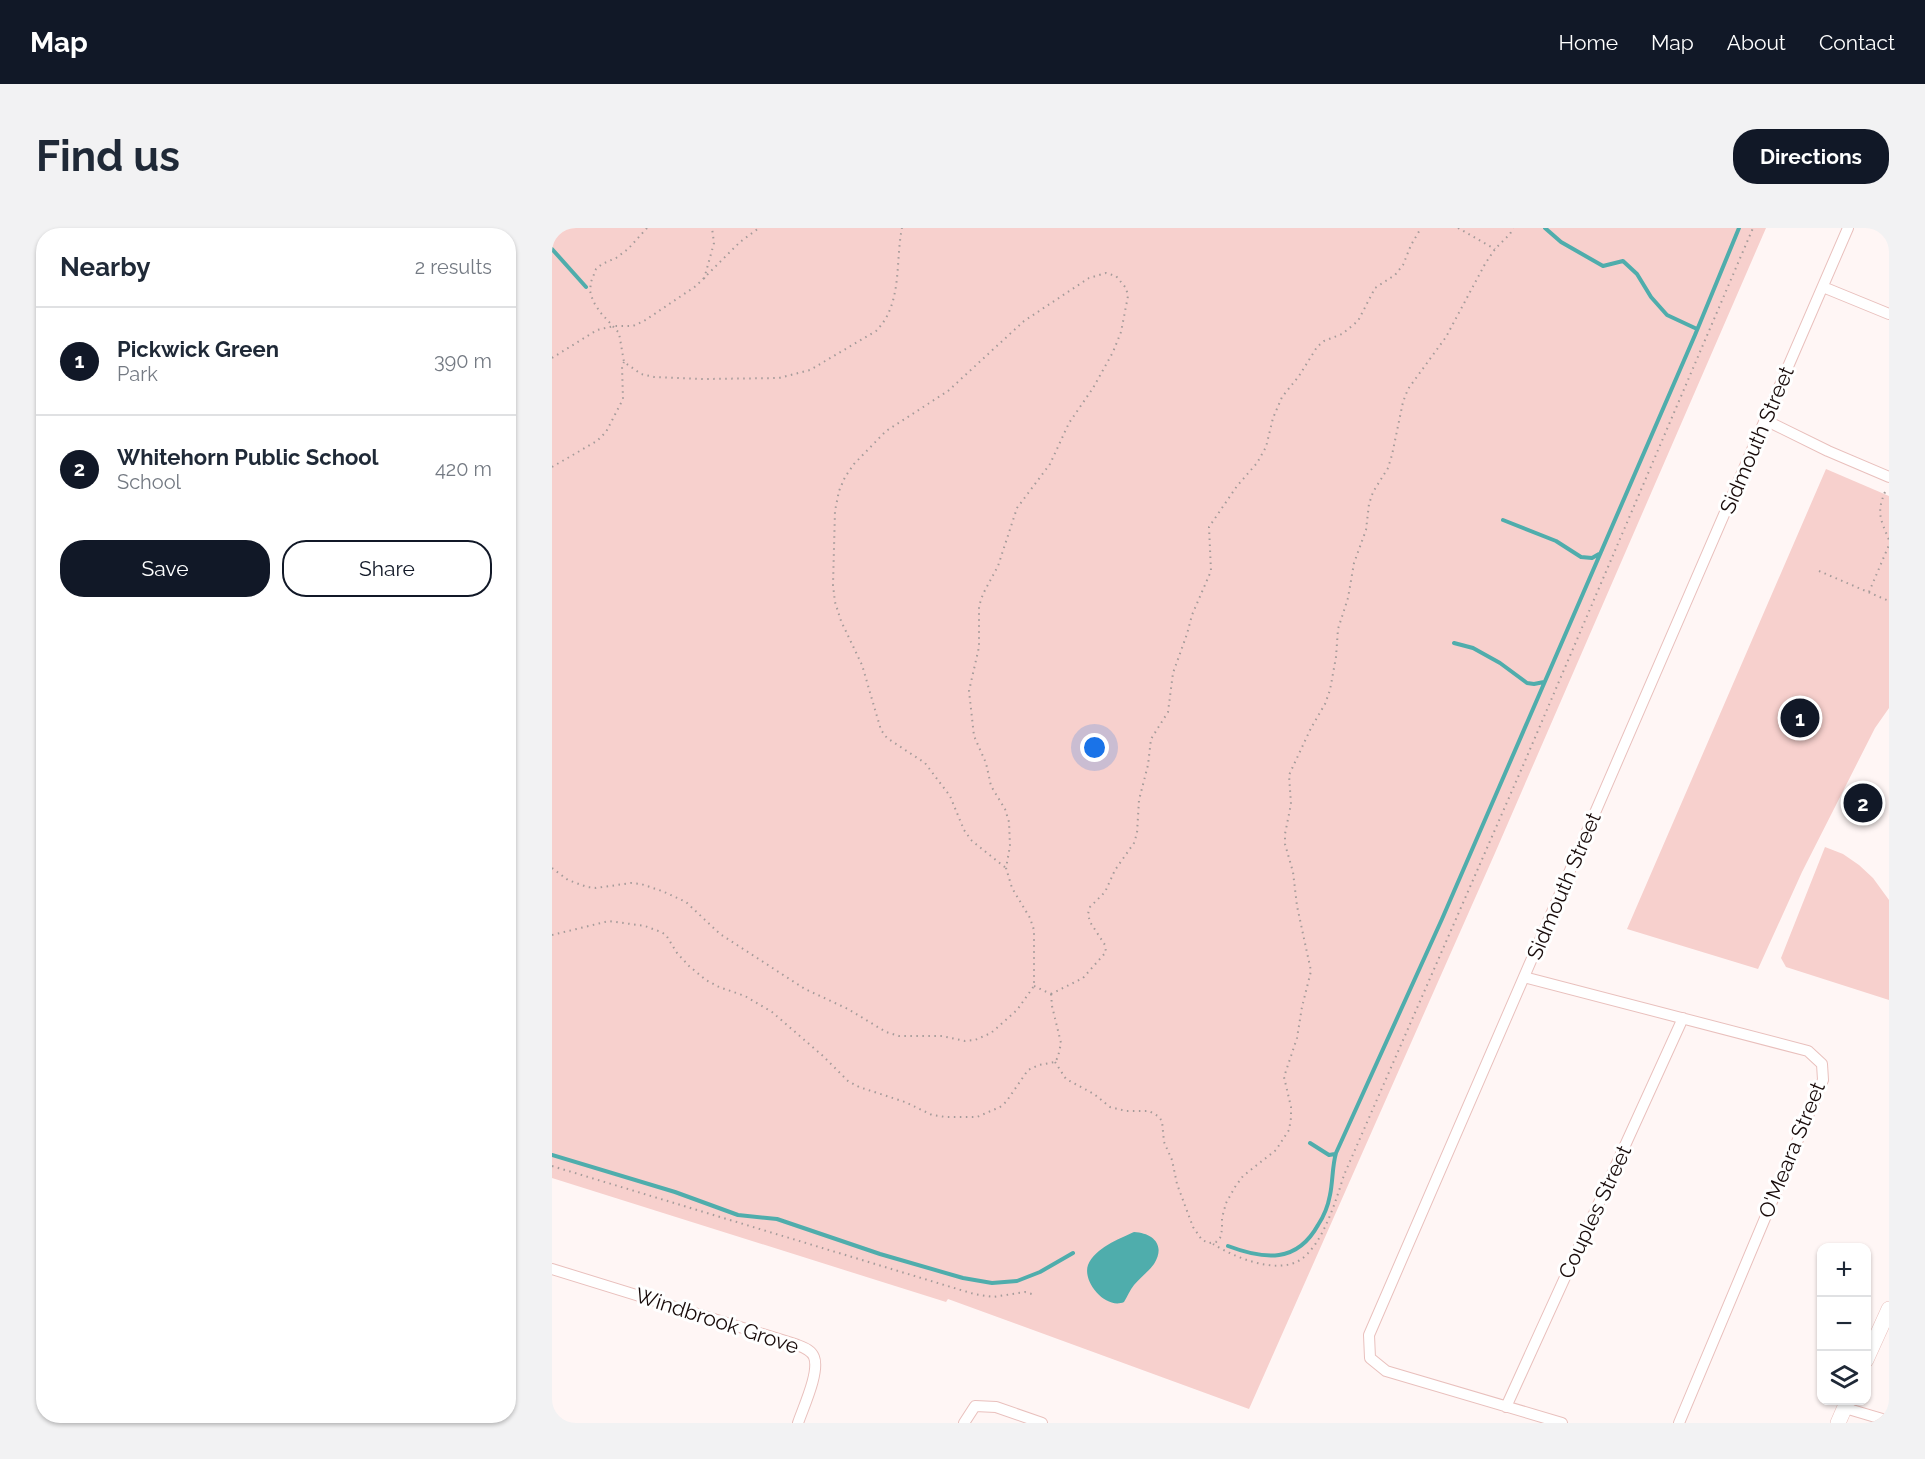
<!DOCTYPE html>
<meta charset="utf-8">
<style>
body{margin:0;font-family:Raleway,sans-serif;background:#f2f2f3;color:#1f2937}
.controls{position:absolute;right:18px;bottom:18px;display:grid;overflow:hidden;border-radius:12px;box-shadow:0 2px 4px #0004}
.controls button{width:54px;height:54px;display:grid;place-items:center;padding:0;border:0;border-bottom:2px solid #e0e1e3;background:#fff;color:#1f2937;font:30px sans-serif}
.you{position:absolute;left:543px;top:520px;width:21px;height:21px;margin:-15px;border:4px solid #fff;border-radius:50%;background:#1a73e8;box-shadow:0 0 0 9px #1a73e833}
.badge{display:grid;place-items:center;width:39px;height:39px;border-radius:50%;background:#111827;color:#fff;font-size:20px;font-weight:700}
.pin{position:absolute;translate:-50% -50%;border:3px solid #fff;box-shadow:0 2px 6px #0006}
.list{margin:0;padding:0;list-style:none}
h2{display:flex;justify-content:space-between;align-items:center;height:78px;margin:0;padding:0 24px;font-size:26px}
h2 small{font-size:20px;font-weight:400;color:#747a83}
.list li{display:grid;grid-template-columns:39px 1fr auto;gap:18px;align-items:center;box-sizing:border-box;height:108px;padding:0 24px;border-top:2px solid #e0e1e3}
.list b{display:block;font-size:22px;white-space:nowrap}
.list p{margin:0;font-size:20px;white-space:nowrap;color:#747a83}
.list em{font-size:20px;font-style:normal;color:#747a83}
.actions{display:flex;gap:12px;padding:18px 24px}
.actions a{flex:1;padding:14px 0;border:2px solid #111827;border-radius:24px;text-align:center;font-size:21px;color:#111827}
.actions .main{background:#111827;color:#fff}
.icon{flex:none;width:33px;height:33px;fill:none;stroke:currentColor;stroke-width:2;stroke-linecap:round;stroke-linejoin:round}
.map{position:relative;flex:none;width:1337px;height:1195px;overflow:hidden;border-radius:24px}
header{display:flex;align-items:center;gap:36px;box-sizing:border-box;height:84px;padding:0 30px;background:#111827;color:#fff}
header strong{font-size:28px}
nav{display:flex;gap:33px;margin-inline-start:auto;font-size:21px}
.intro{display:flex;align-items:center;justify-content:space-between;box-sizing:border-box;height:144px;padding:0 36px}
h1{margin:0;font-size:42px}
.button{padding:15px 27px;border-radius:24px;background:#111827;color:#fff;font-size:21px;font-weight:700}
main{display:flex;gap:36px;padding:0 36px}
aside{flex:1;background:#fff;border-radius:24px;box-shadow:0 2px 4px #0004}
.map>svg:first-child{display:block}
</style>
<header>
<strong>Map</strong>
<nav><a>Home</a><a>Map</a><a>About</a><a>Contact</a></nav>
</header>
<div class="intro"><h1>Find us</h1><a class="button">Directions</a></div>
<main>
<aside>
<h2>Nearby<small>2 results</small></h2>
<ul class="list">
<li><span class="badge">1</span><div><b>Pickwick Green</b><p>Park</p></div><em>390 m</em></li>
<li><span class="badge">2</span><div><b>Whitehorn Public School</b><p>School</p></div><em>420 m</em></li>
</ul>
<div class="actions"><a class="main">Save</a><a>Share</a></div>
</aside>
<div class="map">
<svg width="1337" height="1195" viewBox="0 0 1337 1195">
<rect width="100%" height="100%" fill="#fff6f5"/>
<path fill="#f7d0cd" d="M 0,0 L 1214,0 L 943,625 L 697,1181 L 396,1071 L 394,1074 L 0,950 Z
M 1274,241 L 1337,268 L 1337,480 L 1323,500 L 1250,644 L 1206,741 L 1075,701 Z
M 1273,619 L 1291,626 L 1307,637 L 1321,650 L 1337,672 L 1337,772 L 1234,739 L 1229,730 Z"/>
<path fill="#4fadac" d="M 582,1004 C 601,1005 614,1017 602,1036 C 596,1044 588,1050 582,1057 C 578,1062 575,1069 572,1074 C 554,1082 530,1054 536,1037 C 543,1020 567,1011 582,1004 Z"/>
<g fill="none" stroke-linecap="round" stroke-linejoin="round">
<path stroke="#4fadac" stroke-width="4" d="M 993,0 L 1009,14 L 1051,38 L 1071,33 L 1085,46 L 1099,69 L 1115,87 L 1145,101
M 0,21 L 34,59
M 951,292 L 1004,313 L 1029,329 L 1040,330 L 1047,326
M 902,415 L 921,420 L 948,435 L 975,455 L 982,456 L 992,454
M 758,915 L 777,927 L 783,926
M 0,927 L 123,964 L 186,987 L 225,991 L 328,1026 L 411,1050 L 440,1055 L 465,1053 L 488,1044 L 521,1025
M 676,1018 C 713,1032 745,1035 766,997 C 772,988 776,978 778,967 C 781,953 780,939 784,925 L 890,691 L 1143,107 L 1187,0"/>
<defs>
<path id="street" d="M 1271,59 L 1337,86
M 1213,192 L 1276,223 L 1337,249
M 972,749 L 1256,823 L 1270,836 L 1271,852 L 1127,1195
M 0,1041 L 243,1116 C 250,1119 259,1121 262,1129 C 268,1144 251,1180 246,1195
M 954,1179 L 1131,790
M 1293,1180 L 1337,1193
M 0,1195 L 1,1195
M 412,1195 L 423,1178 L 444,1179 L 490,1195
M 1010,1195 L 834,1143 L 818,1130 L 817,1107 L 1296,0"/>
<path id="secondary" d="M 1314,1132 L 1337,1081
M 1286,1195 L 1296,1172"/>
</defs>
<use href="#street" stroke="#e9c0bd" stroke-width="12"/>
<use href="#secondary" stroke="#e9c0bd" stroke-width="16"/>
<path stroke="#a59b9a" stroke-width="2" stroke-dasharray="1.5 4.5" stroke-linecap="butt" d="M 95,0 L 76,21 L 64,30 L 50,36 L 44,41 L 39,54 L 38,63 L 41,73 L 48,84 L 67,105 L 72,134 L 89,146 L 102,149 L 152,151 L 227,150 L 258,142 L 324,103 C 351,76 343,34 350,0
M 906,0 L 943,21
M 152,51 L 162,15 L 160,0
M 0,130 L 45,102 L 62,98 L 81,98 L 92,93 L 144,58 L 188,14 L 207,0
M 0,239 L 45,213 L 54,204 L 71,171 L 70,138 L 72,134
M 1333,264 C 1324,285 1329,292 1337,312
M 1267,343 L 1337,373
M 1317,364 L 1337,317
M 0,640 L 16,652 L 35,659 L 44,660 L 79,655 L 89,656 L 110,663 L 134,674 L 168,706 L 253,761 L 296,781 L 334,804 L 347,808 L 390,808 L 413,813 L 423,812 L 439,805 L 465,782 L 482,758 L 482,702 L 478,690 L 460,660 L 454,640 L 458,618 L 457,594 L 453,581 L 439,558 L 434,535 L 422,508 L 417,463 L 427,419 L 427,378 L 431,366 L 446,338 L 465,280 L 498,236 L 517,195 L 541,160 L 561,124 L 569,104 L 576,68 L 574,60 L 564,48 L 554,45 L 537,50 L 472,93 L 396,163 L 334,203 L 302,236 L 293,249 L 287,263 L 283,283 L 281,357 L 283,374 L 289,393 L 310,437 L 329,502 L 335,510 L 373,535 L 398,568 L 412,602 L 420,613 L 454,640
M 0,707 L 57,693 L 93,698 L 109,704 L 114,707 L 125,725 L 137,738 L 154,752 L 167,759 L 193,768 L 220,784 L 271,828 L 296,853 L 307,859 L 353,874 L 380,887 L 394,889 L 425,889 L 448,879 L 454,874 L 476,842 L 487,837 L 503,834 L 506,829 L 509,815 L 500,778 L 499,766
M 482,758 L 499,766
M 499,766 L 531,750 L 554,724 L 553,717 L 538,694 L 536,686 L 538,679 L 553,664 L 563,642 L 582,615 L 585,605 L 587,572 L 596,537 L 599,511 L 616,484 L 621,445 L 635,406 L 640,387 L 659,343 L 657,299 L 685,258 L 705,235 L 714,219 L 721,190 L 730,169 L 747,148 L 765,119 L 772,113 L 790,106 L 806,93 L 823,60 L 843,47 L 851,37 L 859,17 L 869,0
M 503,834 L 514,851 L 542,866 L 558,879 L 574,883 L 597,883 L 606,888 L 610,893 L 612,914 L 620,932 L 625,956 L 641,999 L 650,1012 L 657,1015 L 664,1014 L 668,1010 L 670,1002 L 670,990 L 674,975 L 683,959 L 691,948 L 724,922 L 737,902 L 739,890 L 739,879 L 732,849 L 745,810 L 750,779 L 759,743 L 745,678 L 741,644 L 733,616 L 733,606 L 739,576 L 737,547 L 759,500 L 773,476 L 778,462 L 784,429 L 786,401 L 796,370 L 802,335 L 814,302 L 817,276 L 821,264 L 836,240 L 840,227 L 851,174 L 856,161 L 894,109 L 933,36 L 943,21 L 958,6 L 961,0
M 0,938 L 422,1066 L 441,1069 L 473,1064 L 483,1067
M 661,1016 C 682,1029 724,1047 748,1032 C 771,1017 784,972 792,947 L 970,540 L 1201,0"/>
<use href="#street" stroke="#fff" stroke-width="10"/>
<use href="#secondary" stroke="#fff" stroke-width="15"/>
</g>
<g text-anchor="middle" stroke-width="6" stroke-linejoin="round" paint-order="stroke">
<g font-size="21" fill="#180b0a" stroke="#fff">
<text transform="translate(1205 212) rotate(-67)" y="7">Sidmouth Street</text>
<text transform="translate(1012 658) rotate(-67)" y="7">Sidmouth Street</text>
<text transform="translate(1240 922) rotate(-68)" y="7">O'Meara Street</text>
<text transform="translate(1043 984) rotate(-65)" y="7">Couples Street</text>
<text transform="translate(165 1093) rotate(18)" y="7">Windbrook Grove</text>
</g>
</g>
</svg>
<div class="controls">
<button>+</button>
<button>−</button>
<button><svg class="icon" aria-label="layers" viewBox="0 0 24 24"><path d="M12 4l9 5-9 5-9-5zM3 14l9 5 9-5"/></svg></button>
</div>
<div class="you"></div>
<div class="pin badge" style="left:1248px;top:490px">1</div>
<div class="pin badge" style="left:1311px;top:575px">2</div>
</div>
</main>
